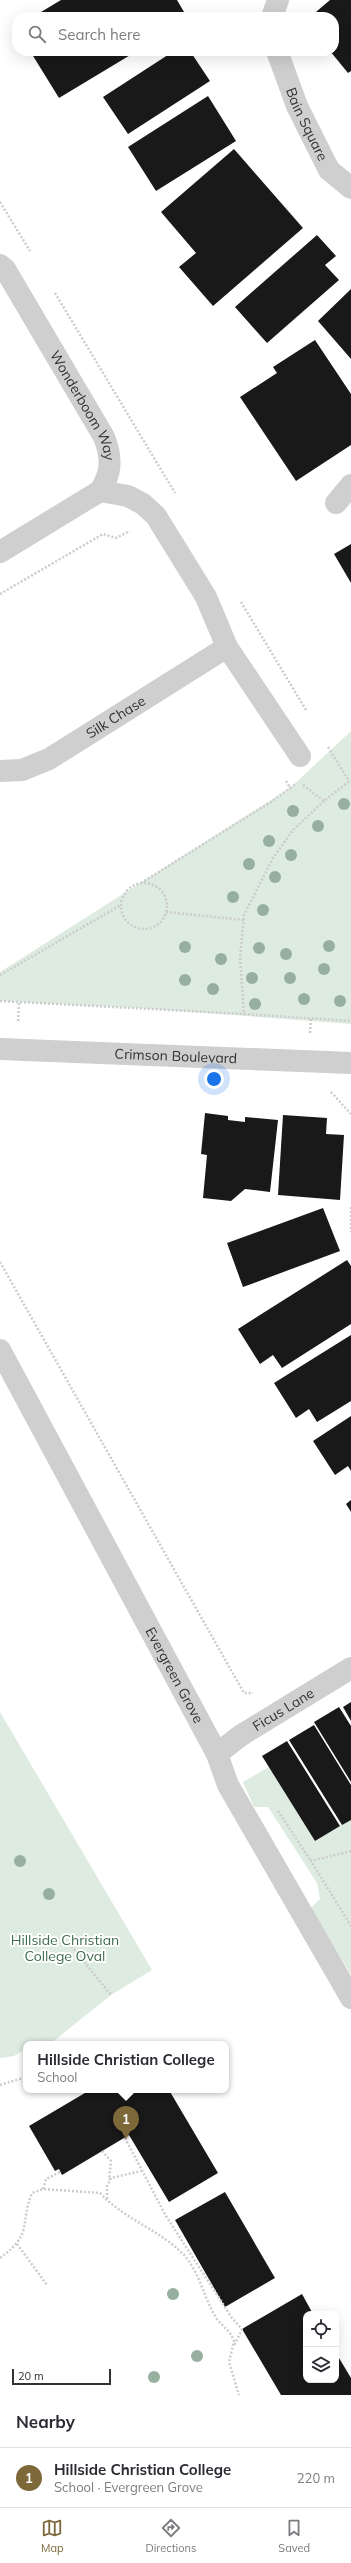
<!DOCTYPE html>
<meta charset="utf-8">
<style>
body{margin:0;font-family:Mulish,sans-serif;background:#f7f7f7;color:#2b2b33}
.controls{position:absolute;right:12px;bottom:12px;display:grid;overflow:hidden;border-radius:8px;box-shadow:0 4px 16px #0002}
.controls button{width:36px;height:36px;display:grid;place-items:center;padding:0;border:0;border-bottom:1px solid #e1e1e2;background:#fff;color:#2b2b33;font:20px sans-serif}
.scale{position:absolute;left:12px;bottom:10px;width:99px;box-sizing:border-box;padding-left:4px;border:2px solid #323232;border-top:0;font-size:11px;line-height:14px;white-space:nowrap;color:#323232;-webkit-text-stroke:3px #fff;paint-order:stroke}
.you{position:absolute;left:214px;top:1079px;width:14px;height:14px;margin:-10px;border:3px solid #fff;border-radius:50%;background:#1a73e8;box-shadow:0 0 0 6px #1a73e833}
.badge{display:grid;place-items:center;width:26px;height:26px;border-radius:50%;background:#7c6838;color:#fff;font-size:13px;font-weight:700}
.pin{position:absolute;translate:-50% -33px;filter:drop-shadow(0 1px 2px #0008)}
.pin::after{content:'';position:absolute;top:21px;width:14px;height:12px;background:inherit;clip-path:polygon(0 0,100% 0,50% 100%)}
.popup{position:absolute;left:23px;top:2041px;width:206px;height:52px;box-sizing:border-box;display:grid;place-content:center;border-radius:8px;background:#fff;filter:drop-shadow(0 1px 3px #0005);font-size:13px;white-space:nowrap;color:#7c7c81}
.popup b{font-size:15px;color:#2b2b33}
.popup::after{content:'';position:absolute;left:50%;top:100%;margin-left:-8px;border:8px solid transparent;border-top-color:#fff}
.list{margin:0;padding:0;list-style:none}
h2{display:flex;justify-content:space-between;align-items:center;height:52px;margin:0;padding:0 16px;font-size:17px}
h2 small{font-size:13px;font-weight:400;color:#7c7c81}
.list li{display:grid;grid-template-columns:26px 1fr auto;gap:12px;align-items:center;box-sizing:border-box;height:60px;padding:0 16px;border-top:1px solid #e1e1e2}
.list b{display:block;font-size:15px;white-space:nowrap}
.list p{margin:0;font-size:13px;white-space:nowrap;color:#7c7c81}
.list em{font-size:13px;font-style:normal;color:#7c7c81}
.icon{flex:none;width:22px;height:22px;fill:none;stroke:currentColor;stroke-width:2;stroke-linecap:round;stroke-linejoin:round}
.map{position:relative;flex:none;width:351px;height:2395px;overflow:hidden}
.search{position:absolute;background:#fff;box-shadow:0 4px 16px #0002;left:12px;right:12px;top:12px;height:44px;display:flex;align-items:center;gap:10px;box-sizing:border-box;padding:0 14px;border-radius:16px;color:#7c7c81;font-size:15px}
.sheet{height:112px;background:#fff}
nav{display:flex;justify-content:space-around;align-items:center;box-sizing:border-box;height:56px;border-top:1px solid #e1e1e2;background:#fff;font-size:11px;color:#7c7c81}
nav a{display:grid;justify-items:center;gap:2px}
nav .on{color:#7c6838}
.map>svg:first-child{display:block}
</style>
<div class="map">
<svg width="351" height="2395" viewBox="0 0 351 2395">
<rect width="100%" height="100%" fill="#fff"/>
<path fill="#deebe1" d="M 351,731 L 351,1024 L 139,1008 L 0,1001 L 0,972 L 290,788 Z
M 0,1712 L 152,1970 L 111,1995 L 50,2044 L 26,2044 L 26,2049 L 14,2056 L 0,2058 Z
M 269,1767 L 315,1841 L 351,1819 L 351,1974 L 310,1909 L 320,1899 L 317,1883 L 268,1807 L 254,1807 L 243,1782 Z"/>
<path fill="#191919" d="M 61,0 L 177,0 L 187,17 L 37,17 L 36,15 Z
M 330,0 L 351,0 L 351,71 L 348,73 L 330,51 L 334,51 L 334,17 L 310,17 Z
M 30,51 L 137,51 L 59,98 Z
M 174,51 L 190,51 L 210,81 L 128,134 L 103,97 Z
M 208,96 L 236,141 L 156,191 L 128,147 Z
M 234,149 L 303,228 L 213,306 L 179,267 L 196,253 L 161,212 Z
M 317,235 L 336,256 L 325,265 L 339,280 L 267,343 L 235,307 Z
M 351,289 L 351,359 L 318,321 Z
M 315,340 L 351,394 L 351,445 L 296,481 L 240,397 L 277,373 L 273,367 Z
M 351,544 L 351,583 L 334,554 Z
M 205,1113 L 228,1116 L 228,1120 L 245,1122 L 245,1117 L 278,1120 L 270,1192 L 245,1189 L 231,1201 L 203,1198 L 207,1155 L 201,1154 Z
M 283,1115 L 327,1118 L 326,1134 L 344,1135 L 340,1200 L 278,1195 Z
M 323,1208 L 340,1251 L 243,1287 L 227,1243 Z
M 347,1260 L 351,1266 L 351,1324 L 282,1368 L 273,1355 L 260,1364 L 238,1329 Z
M 351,1335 L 351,1401 L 317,1422 L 309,1409 L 296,1418 L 274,1383 Z
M 351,1416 L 351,1471 L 348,1466 L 335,1475 L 313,1441 Z
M 351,1500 L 351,1512 L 346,1504 Z
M 351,1702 L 351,1721 L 343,1707 Z
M 339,1707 L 351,1726 L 351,1782 L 314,1722 Z
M 314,1725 L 351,1785 L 351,1820 L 342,1825 L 289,1740 Z
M 287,1741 L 340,1826 L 315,1841 L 262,1756 Z
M 90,2090 L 169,2090 L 218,2173 L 169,2202 L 129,2135 L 62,2175 L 59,2169 L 55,2171 L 29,2126 Z
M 225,2192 L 275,2278 L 225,2307 L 175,2220 Z
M 302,2294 L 313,2314 L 306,2314 L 306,2380 L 336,2380 L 336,2353 L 351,2378 L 351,2395 L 281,2395 L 242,2329 Z"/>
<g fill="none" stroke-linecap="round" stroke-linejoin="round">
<path stroke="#ccc" stroke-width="2.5" stroke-dasharray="2 2" stroke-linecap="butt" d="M 0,202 L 30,251
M 55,293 L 175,493
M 0,594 L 103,534 L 116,538 L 130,531
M 241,602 L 306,710
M 328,747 L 349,781
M 286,781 L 290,788 L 296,784
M 303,785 L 324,801 L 351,780
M 324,801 L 293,830 L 273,858 L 244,915 L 240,958 L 244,1014 L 351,1021
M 141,883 L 271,802 L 290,788
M121 906a23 23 0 1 1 46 0a23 23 0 1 1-46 0Z
M 166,912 L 244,920
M 0,975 L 121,905
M 0,1001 L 244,1014
M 18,1021 L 19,1002
M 310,1033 L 311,1018
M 331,1092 L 351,1114
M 351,1207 L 351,1232
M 0,1262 L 244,1693 L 253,1693
M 278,1811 L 311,1861
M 351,1851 L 311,1861 L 351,1926
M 69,1943 L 111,1995
M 83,2044 L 86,2042
M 0,2085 L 26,2077
M 125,2138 L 166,2216 L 232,2318 L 242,2329 L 234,2346
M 102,2151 L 111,2161 L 109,2180
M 43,2189 L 46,2179 L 60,2172
M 107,2199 L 107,2186 L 111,2178 L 141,2171
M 17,2244 L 47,2285
M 0,2258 C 34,2233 19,2225 32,2193 L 43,2189 L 100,2193 C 123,2218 157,2229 181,2252 C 200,2270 203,2298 217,2319 C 223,2327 230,2330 234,2341 L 229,2362 L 239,2395"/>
<g stroke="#cfcfcf" stroke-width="22">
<path d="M 272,17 L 278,0"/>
<path id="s1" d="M 277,51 L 297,106 L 329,170 L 351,188"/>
<path id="s2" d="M 0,265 L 5,269 L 104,437 C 112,457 112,473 100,491 L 0,552"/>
<path d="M 100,491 L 128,496 L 143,504 L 156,516 L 206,597 L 227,647 L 300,756"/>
<path d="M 336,503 L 351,485"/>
<path id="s3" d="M 0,771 L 22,770 L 49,759 L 227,647"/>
<path id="s4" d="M 0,1049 L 351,1063"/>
<path id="s5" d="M 0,1350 L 217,1754 L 228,1785 L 351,1998"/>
<path id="s6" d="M 217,1754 L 240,1736 L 351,1668"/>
</g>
</g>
<g fill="#96af9e">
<circle cx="344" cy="804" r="6"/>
<circle cx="293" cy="811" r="6"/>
<circle cx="318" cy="826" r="6"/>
<circle cx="269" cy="841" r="6"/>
<circle cx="291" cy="855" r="6"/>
<circle cx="249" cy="864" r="6"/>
<circle cx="275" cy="877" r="6"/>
<circle cx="233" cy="897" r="6"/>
<circle cx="263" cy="910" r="6"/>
<circle cx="329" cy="946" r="6"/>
<circle cx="185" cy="947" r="6"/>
<circle cx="259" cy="948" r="6"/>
<circle cx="286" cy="954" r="6"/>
<circle cx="221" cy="959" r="6"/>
<circle cx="324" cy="969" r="6"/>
<circle cx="252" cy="978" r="6"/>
<circle cx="290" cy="978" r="6"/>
<circle cx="185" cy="980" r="6"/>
<circle cx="213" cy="989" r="6"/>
<circle cx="304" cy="999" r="6"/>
<circle cx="340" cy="1001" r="6"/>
<circle cx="255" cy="1004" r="6"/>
<circle cx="20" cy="1861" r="6"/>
<circle cx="49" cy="1894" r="6"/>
<circle cx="173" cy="2294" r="6"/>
<circle cx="197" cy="2356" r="6"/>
<circle cx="154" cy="2377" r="6"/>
</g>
<g text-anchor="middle" stroke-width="4" stroke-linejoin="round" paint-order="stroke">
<g font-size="14" fill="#323232" stroke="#fff">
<text dy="5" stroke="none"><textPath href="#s1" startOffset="79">Bain Square</textPath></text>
<text dy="5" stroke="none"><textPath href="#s2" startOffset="164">Wonderboom Way</textPath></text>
<text dy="5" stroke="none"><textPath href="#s3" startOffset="130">Silk Chase</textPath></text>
<text dy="5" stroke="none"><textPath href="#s4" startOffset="176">Crimson Boulevard</textPath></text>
<text dy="5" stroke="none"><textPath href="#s5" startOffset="369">Evergreen Grove</textPath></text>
<text dy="5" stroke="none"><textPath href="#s6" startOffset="80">Ficus Lane</textPath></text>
</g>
<g font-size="14" fill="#406d4e" stroke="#fff">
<text x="65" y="1945">Hillside Christian<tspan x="65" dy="16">College Oval</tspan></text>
</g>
</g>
</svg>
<div class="controls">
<button><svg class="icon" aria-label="locate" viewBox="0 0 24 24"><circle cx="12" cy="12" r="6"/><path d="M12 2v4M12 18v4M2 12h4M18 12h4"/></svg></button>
<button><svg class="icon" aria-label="layers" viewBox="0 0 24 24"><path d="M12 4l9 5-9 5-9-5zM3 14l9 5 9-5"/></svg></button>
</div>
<div class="scale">20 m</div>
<div class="you"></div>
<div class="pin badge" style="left:126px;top:2139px">1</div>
<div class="popup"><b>Hillside Christian College</b>School</div>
<div class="search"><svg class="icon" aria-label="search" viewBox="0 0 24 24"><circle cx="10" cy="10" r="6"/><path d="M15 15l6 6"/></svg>Search here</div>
</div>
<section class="sheet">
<h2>Nearby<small></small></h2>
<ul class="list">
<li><span class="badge">1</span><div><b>Hillside Christian College</b><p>School · Evergreen Grove</p></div><em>220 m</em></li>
</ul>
</section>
<nav>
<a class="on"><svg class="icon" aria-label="map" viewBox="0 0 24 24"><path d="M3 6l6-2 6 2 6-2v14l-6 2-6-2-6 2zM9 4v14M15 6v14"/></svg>Map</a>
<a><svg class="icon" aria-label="directions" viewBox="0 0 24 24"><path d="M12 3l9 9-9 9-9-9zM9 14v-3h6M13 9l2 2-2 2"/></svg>Directions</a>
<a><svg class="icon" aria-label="saved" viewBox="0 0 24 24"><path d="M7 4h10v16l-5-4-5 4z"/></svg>Saved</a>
</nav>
